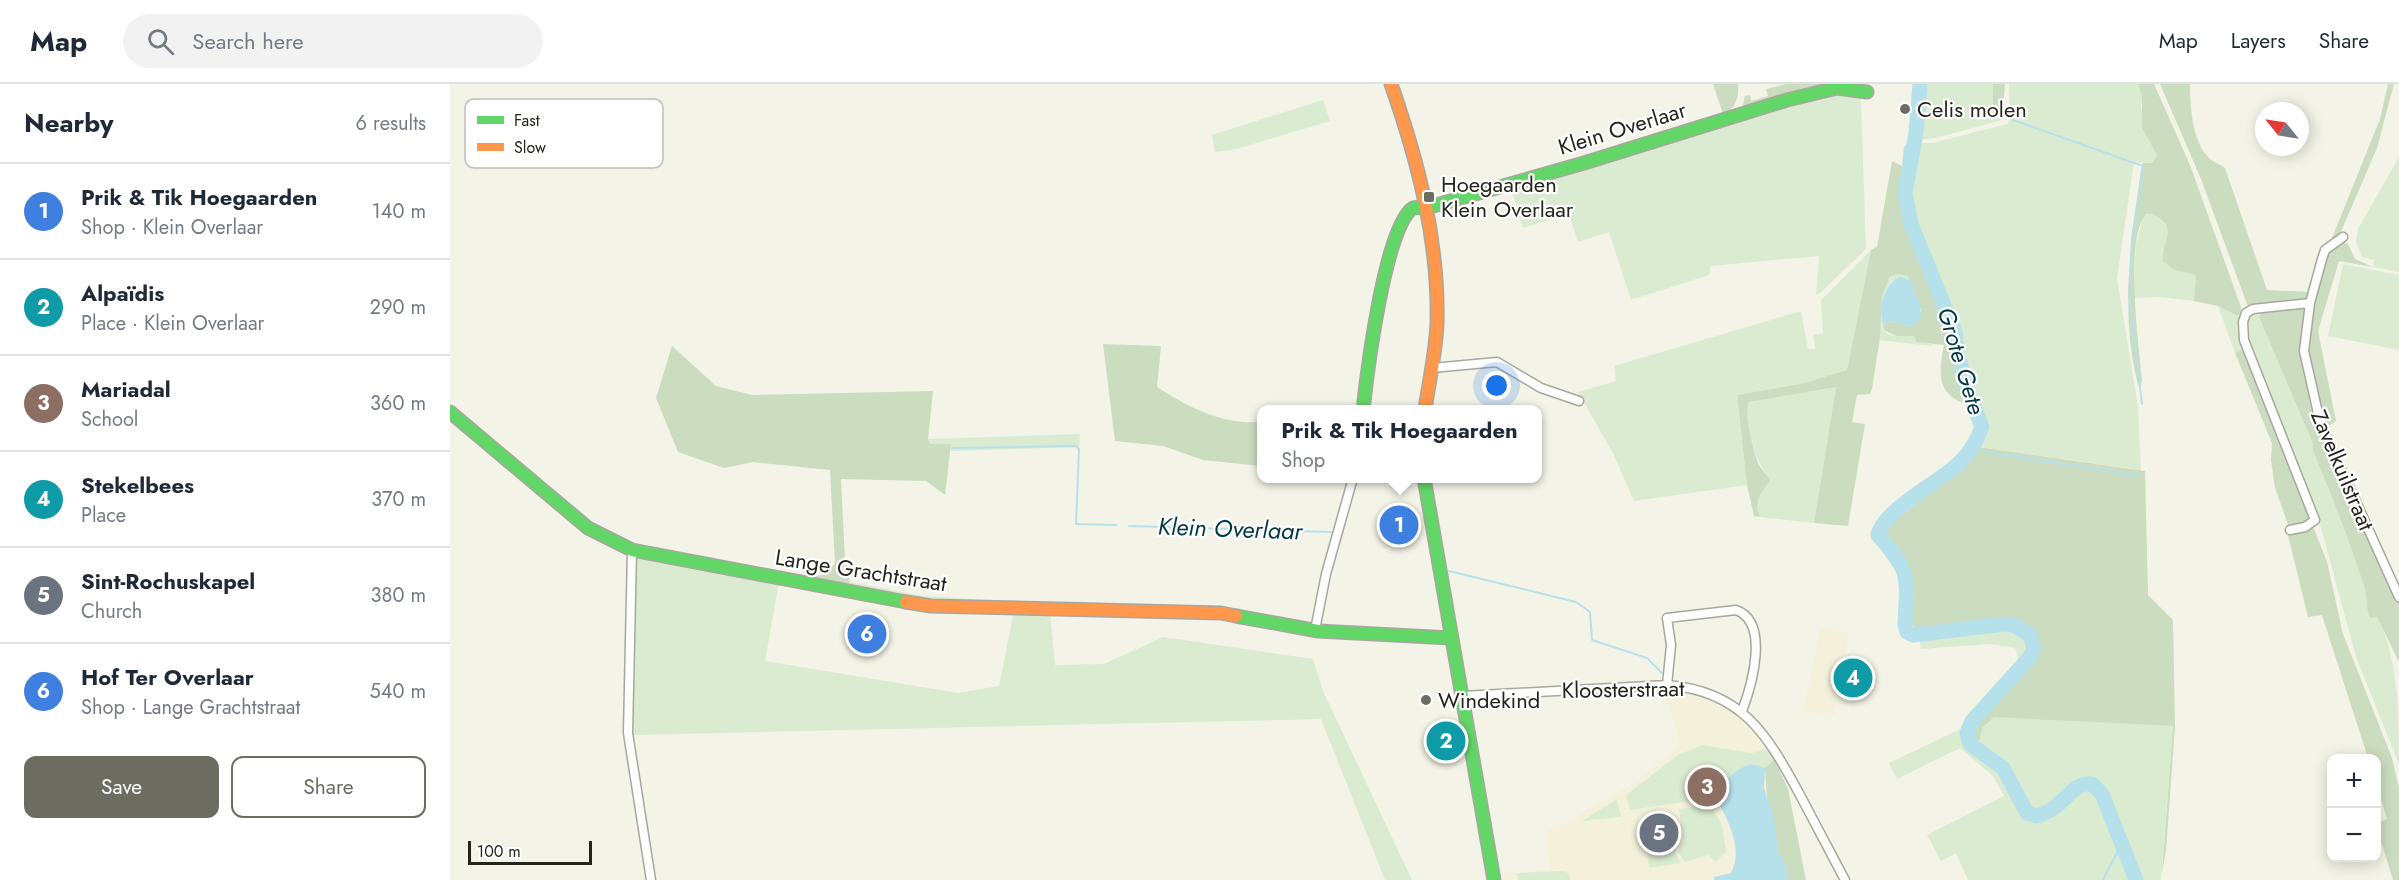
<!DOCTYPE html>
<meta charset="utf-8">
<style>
body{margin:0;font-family:Jost,sans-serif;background:#f2f2f3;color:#1f2937}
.controls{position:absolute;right:18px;bottom:18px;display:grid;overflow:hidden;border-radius:12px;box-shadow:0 3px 15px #0003}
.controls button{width:54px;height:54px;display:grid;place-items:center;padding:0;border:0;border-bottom:2px solid #e0e1e3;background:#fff;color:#1f2937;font:30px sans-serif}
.compass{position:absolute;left:1805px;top:18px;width:54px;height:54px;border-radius:50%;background:#fff;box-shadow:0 3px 15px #0003;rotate:300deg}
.scale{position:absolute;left:18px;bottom:15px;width:124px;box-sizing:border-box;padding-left:6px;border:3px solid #25241c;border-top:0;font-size:16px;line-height:21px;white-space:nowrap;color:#25241c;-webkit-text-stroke:4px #fff;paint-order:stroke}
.you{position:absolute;left:1047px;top:302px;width:21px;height:21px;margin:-15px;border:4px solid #fff;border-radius:50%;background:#1a73e8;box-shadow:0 0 0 9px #1a73e833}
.badge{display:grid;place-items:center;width:39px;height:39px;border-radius:50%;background:#6d6c63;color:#fff;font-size:20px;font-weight:700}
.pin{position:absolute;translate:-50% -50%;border:3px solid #fff;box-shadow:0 2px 6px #0006}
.popup{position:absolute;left:807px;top:321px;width:285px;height:78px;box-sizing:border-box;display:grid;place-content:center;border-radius:12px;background:#fff;filter:drop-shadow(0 2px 4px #0005);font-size:20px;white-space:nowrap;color:#747a83}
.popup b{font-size:22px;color:#1f2937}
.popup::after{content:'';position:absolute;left:50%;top:100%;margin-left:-12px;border:12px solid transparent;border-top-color:#fff}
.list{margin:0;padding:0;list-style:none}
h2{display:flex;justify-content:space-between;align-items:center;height:78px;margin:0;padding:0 24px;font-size:26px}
h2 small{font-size:20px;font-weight:400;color:#747a83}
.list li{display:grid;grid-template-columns:39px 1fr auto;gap:18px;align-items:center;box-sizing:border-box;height:96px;padding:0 24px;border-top:2px solid #e0e1e3}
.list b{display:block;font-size:22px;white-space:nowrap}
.list p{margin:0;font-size:20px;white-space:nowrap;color:#747a83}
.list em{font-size:20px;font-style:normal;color:#747a83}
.actions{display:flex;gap:12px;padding:18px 24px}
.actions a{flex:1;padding:14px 0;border:2px solid #6d6c63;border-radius:12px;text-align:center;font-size:21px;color:#6d6c63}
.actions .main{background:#6d6c63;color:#fff}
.icon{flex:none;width:33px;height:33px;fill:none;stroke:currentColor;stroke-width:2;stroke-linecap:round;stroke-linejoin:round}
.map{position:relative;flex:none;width:1949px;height:796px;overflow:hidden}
header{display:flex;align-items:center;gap:36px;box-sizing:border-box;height:84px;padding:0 30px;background:#fff;border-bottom:2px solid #e0e1e3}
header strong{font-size:28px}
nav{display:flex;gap:33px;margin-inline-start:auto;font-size:21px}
.search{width:420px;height:54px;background:#f2f2f3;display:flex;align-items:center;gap:15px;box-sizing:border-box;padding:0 21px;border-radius:33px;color:#747a83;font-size:22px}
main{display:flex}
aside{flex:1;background:#fff}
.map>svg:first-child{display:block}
</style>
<header>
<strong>Map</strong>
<div class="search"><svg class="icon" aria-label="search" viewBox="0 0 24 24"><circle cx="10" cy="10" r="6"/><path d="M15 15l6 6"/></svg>Search here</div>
<nav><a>Map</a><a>Layers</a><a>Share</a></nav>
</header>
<main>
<aside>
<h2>Nearby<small>6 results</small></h2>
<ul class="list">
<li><span class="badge" style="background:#3f7fe0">1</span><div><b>Prik &amp; Tik Hoegaarden</b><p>Shop · Klein Overlaar</p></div><em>140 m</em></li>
<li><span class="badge" style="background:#0f9aa8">2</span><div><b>Alpaïdis</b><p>Place · Klein Overlaar</p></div><em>290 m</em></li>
<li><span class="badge" style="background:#8d6e63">3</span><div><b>Mariadal</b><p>School</p></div><em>360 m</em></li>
<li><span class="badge" style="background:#0f9aa8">4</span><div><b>Stekelbees</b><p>Place</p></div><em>370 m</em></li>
<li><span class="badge" style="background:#6b7280">5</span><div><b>Sint-Rochuskapel</b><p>Church</p></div><em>380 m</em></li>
<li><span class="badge" style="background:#3f7fe0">6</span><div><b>Hof Ter Overlaar</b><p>Shop · Lange Grachtstraat</p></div><em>540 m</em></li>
</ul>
<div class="actions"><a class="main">Save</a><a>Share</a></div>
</aside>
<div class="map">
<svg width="1949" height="796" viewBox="0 0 1949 796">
<rect width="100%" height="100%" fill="#f4f3e8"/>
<path fill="#f3f0db" d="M 1371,543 L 1399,548 L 1384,631 L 1353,626 Z
M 1224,608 L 1245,611 L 1267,619 L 1287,631 L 1316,661 L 1338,705 L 1356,796 L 1053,796 L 1052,789 L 1099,786 L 1098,745 L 1122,738 L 1132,728 L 1182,701 L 1224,666 L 1228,660 L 1229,651 L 1214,610 Z"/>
<path fill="#dbebd1" d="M 1475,0 L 1543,0 L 1543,28 L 1552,36 L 1486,54 L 1466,56 L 1467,45 L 1472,42 Z
M 1559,0 L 1688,0 L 1692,13 L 1691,24 L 1707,71 L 1702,79 L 1684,78 L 1667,194 L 1688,323 L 1691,386 L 1528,363 C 1545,330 1521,316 1514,287 C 1510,269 1512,250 1506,232 C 1494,198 1470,168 1462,132 C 1456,106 1470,81 1467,59 L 1482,59 L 1557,40 L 1560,36 Z
M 1387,9 L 1411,15 L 1416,165 L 1370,209 L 1366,211 L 1369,172 L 1261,182 L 1259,191 L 1181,216 L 1159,148 L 1128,158 L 1119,130 L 1073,144 L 1061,104 L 1261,41 Z
M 873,16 L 880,37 L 783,66 L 765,68 L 762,51 Z
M 1949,73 L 1949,188 L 1923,183 L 1924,176 L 1912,173 L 1906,159 L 1908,145 Z
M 1700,128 C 1719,139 1723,149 1712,168 L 1724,186 L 1746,191 L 1744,217 L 1710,213 L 1683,214 L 1686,160 L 1693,133 Z
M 1421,166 L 1397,286 L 1350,300 L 1287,311 L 1297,401 L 1184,417 L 1163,369 L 1128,308 L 1166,297 L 1164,282 L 1351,227 L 1358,265 L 1365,265 L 1363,251 L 1373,249 L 1371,216 Z
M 1893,180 L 1949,191 L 1949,266 L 1878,252 Z
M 1447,190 L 1458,192 L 1461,196 L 1456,194 L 1441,197 L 1439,201 C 1433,213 1425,244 1440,251 C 1447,254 1457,250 1464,252 L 1466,258 L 1482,260 L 1481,262 L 1429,256 C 1430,236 1424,199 1447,190 Z
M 1768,222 L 1786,232 L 1791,229 L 1788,247 L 1794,265 L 1785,269 Z
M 1812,227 L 1809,233 L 1863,360 L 1863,367 C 1882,412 1899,456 1914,502 C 1918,513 1915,524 1920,534 L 1927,533 C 1949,573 1949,632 1949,680 L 1906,573 L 1869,436 L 1796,252 L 1799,231 Z
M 1386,303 L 1364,439 L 1310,433 C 1304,415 1311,408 1319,393 C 1307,382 1291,333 1299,318 Z
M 630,350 L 629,363 L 501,367 L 500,360 L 480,360 L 478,355 Z
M 188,471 L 329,498 L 315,577 L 508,609 L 549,602 L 564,526 L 600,527 L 605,581 L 654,580 L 713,553 L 863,575 L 873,607 L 962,796 L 935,796 L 871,635 L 182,651 L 185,474 Z
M 400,498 L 473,512 L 568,518 L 566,521 L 495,519 L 401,505 Z
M 1549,547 L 1574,551 L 1578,563 L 1570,579 L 1565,564 L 1540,560 L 1471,565 L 1469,556 Z
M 1568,632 L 1723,642 L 1711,796 L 1688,796 L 1658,715 L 1642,696 L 1631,697 L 1589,728 L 1576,723 L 1556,682 L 1525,658 L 1530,656 L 1532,644 L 1544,633 Z
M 1515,643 L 1516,662 L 1546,683 L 1577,734 L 1584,737 L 1606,728 L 1633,703 L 1645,710 L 1682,796 L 1518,796 L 1506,769 L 1491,777 L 1477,751 L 1554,712 L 1543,692 L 1510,664 L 1447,695 L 1439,679 Z
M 1253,661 L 1302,669 L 1317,664 L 1324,675 L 1315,684 L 1302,680 L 1270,712 L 1269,720 L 1246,716 L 1180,726 L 1176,711 L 1228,671 Z
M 1167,715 L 1171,733 L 1132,737 Z
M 1250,722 L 1262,724 L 1272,741 L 1276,767 L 1266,778 L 1258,771 L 1235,778 L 1228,768 L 1230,760 L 1234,758 L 1229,725 Z
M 1227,759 L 1225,769 L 1231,779 L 1199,784 L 1197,765 Z
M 1113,787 L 1118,789 L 1121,796 L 1068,796 L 1067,789 Z"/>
<path fill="#cbdcc0" d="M 1263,0 L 1288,0 C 1289,12 1286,26 1273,30 Z
M 1336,0 L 1372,0 L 1374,4 L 1292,24 L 1295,12 L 1300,11 L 1301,17 L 1318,12 L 1316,5 Z
M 1543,0 L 1555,0 L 1552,36 L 1543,28 Z
M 1688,0 L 1704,0 L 1740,81 L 1791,223 L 1791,229 L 1787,232 L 1768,222 L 1744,217 L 1746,191 L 1724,186 L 1713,177 C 1710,160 1728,148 1709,134 C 1704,130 1702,129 1696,130 C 1674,154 1689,263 1692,296 L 1690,307 C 1668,234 1682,153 1692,79 L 1702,79 L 1707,71 L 1692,44 L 1692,13 Z
M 1710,0 L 1740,0 C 1740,22 1742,57 1759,74 C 1763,78 1770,80 1775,84 L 1817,206 L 1861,208 L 1859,215 L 1800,223 L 1797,220 L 1751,95 Z
M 1938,0 L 1944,0 L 1927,64 L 1890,150 L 1880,159 L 1930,35 Z
M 1442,77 L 1452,82 L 1450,120 L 1469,178 L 1500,244 L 1504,283 L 1520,321 C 1487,313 1488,290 1494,261 L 1466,258 L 1464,252 L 1446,252 L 1434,246 L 1433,241 L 1441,237 L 1460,243 L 1471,226 L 1458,192 L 1447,190 L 1439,194 L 1432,212 L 1430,254 L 1422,305 L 1420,310 L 1407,311 L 1402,338 L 1415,340 L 1398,442 L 1364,439 L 1386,303 L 1299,318 C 1293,329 1304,369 1309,381 C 1312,387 1318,390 1320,397 C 1310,410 1304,416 1310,433 L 1304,432 L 1297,401 L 1287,311 L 1350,300 L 1397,286 L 1421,166 L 1427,163 Z
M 1893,157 L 1898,160 L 1905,175 L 1923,183 L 1889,177 L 1868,247 L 1886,337 L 1876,344 L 1857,270 L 1859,238 L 1876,172 Z
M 1852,223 L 1856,230 L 1852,261 L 1862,325 L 1949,518 L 1949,578 L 1927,533 L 1920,534 C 1915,524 1918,513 1914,502 C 1899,456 1882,412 1863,367 L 1863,360 L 1809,233 L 1812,227 Z
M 653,260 L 711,262 L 707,303 C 738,323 772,341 811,338 L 811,382 L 753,376 L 713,362 L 665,357 Z
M 222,262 L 266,302 L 302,311 L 483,307 L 478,355 L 480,360 L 501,360 L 495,411 L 476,397 L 391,395 L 395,476 L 401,505 L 362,498 L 362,493 L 376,490 L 385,479 L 380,386 L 303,378 L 274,384 L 228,368 L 206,314 Z
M 1794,265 L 1861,433 L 1859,438 L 1839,443 L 1825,404 L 1821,376 L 1822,359 L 1785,269 Z
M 1528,363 L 1695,387 L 1698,511 L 1723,536 L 1725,642 L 1716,767 L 1712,789 L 1723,642 L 1544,633 L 1532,644 L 1530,656 L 1525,658 L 1522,650 L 1524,640 L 1583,580 C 1616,516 1494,543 1468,547 L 1461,539 L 1463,495 L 1433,446 L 1494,398 Z
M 1863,442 L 1877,478 L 1893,550 L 1942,674 L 1949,704 L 1949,796 L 1943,796 L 1927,744 L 1927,739 L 1937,735 L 1927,701 L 1926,674 L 1918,674 L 1872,531 L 1858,533 L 1837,447 Z
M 1324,675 L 1338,705 L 1356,796 L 1338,796 C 1337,785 1332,779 1329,769 C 1321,741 1316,713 1315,684 Z"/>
<path fill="#b6e1eb" d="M 1465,0 L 1475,0 L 1472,43 L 1467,46 L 1466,56 L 1460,56 Z
M 1459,59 L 1467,59 L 1467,64 L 1460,102 L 1450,100 L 1454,63 Z
M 1450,193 L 1461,196 L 1470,221 L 1471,233 L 1460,243 L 1441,237 L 1433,241 C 1428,226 1434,198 1450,193 Z
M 1302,680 L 1315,684 L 1314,703 L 1324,735 L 1328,767 L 1337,785 L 1338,796 L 1264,796 L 1264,793 L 1281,789 C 1293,767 1280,740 1269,720 C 1271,698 1282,686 1302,680 Z"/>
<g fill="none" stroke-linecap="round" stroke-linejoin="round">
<path stroke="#b6e1eb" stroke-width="2" d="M 1563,36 L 1693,82 L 1682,154 L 1679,209 L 1692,320
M 1523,362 L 1532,367 L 1687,392
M 503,364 L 626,362 L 629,365 L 626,440 L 666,441
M 679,442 L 881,448
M 999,487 L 1126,518 L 1140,528 L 1142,556 L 1197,574 L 1212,589
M 1653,796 L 1671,761"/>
<path stroke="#b6e1eb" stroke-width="15" d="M 1470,0 L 1466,49 L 1455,109 L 1461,140 L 1505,248 L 1508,271 L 1517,304 L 1532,343 C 1527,356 1519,370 1509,379 C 1490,398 1433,426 1428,451 C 1462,490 1457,491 1455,541 L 1457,548 L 1463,551 L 1555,540 L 1565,542 L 1580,551 L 1584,565 L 1579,574 L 1522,637 L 1517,649 L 1520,660 L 1553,684 L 1577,729 L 1587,732 C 1593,730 1600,727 1605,723 C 1618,714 1625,698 1642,700 L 1652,710 L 1686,796"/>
<defs>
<path id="street" d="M 1893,153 L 1875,166 L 1872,175 L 1860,219 L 1854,267 L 1870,338 L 1949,513
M 982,284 L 1047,278 L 1091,304 L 1129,317
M 1840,446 L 1855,443 L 1865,436 L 1794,256 L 1793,238 L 1796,229 L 1803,225 L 1860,219
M 182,466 L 178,649 L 201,796
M 865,546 L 876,490 L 903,394
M 1217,601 L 1221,561 L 1217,534 L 1286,526 C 1320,538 1302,601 1292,627
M 1012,612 L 1217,601 C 1292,607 1317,650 1350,711 C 1365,739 1380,768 1395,796"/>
<path id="fast" d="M 913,326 C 917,289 935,142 963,124 L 983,122 L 1134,79 L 1337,16 L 1387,4 L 1417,8
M 0,328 L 138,444 L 182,466 L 456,518
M 974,394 L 1044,796
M 786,532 L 868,547 L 1001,554"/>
<path id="slow" d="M 941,0 C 968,77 989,157 987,239 C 986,268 979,297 975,326
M 456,518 L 481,522 L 771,529 L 786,532"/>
</defs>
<use href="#street" stroke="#a8a79f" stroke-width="11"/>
<use href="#fast" stroke="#a8a79f" stroke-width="15"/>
<use href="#slow" stroke="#a8a79f" stroke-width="15"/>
<use href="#street" stroke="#fdfdfc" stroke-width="8"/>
<use href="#fast" stroke="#63d668" stroke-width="12"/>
<use href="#slow" stroke="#ff974d" stroke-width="12"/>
</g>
<g fill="#6d6c63" stroke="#fff" stroke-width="2">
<circle cx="1455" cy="25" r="6"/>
<rect x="973" y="107" width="12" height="12" rx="3"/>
<circle cx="976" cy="616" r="6"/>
</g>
<g text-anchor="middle" stroke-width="4.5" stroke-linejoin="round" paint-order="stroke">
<g font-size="22" fill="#25241c" stroke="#fff" text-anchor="start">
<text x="1467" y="33">Celis molen</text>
<text x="991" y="108">Hoegaarden<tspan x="991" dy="25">Klein Overlaar</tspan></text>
<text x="988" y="624">Windekind</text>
</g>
<g font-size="22" fill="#25241c" stroke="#fff">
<text transform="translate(1172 44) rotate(-17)" y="8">Klein Overlaar</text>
<text transform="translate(1893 386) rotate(67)" y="8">Zavelkuilstraat</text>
<text transform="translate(411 486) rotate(9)" y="8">Lange Grachtstraat</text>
<text transform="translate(1173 605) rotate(-1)" y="8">Kloosterstraat</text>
</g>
<g font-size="24" font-style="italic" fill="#003846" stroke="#fff">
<text transform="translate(1511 277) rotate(73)" y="8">Grote Gete</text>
<text transform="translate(780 445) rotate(2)" y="8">Klein Overlaar</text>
</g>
</g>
<rect x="15" y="15" width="198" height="69" rx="9" fill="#fff" stroke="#bebdbb" stroke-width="1.5"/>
<rect x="27" y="32" width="27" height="8" fill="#63d668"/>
<rect x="27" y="59" width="27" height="8" fill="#ff974d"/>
<g font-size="16" fill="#25241c">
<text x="64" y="42">Fast</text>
<text x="64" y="69">Slow</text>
</g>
</svg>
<div class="controls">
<button>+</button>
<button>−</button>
</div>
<svg class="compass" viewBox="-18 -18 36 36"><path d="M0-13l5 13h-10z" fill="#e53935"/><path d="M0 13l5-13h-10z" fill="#747a83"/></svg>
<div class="scale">100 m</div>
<div class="you"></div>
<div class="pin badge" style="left:949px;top:441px;background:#3f7fe0">1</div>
<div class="popup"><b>Prik &amp; Tik Hoegaarden</b>Shop</div>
<div class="pin badge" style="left:996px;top:657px;background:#0f9aa8">2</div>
<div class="pin badge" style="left:1257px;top:703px;background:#8d6e63">3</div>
<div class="pin badge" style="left:1403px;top:594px;background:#0f9aa8">4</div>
<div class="pin badge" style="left:1209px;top:749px;background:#6b7280">5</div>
<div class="pin badge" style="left:417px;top:550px;background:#3f7fe0">6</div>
</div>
</main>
